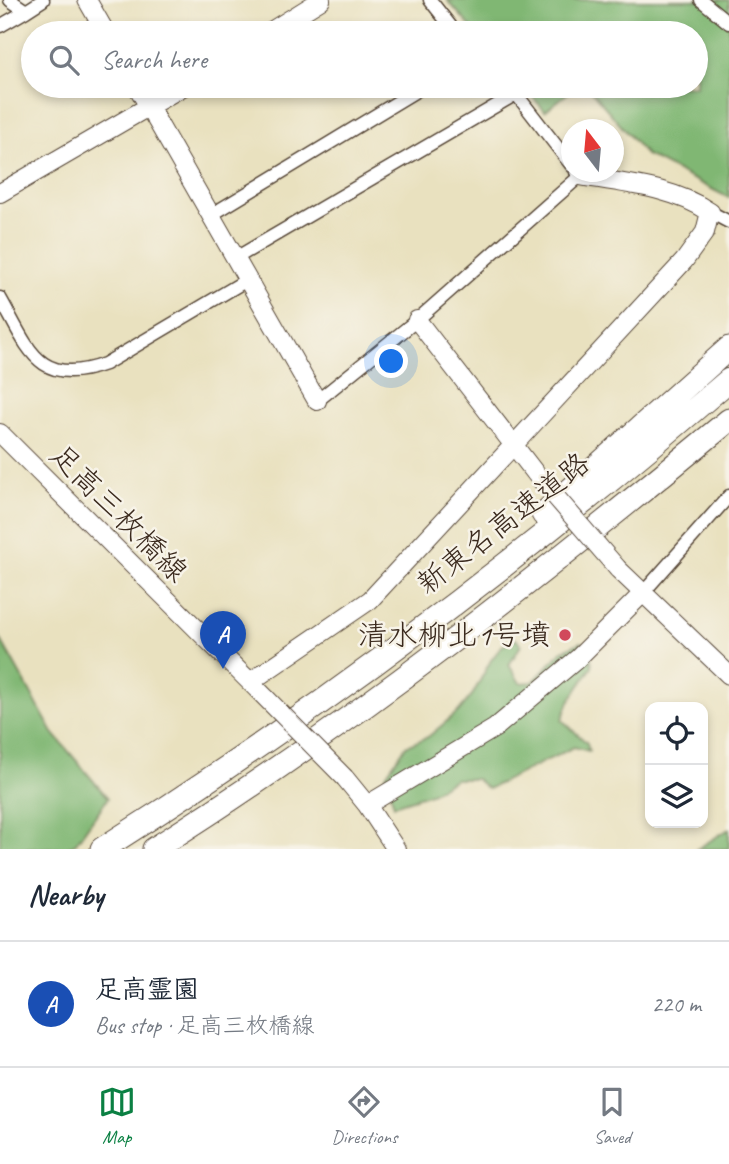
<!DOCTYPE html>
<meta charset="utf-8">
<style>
body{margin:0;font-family:Caveat,"Klee One",sans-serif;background:#f2f2f3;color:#1f2937}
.controls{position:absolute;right:21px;bottom:21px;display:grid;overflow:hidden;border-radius:14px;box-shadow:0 4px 10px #0003}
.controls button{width:63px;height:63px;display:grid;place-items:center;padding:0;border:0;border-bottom:2px solid #e0e1e3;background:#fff;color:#1f2937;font:35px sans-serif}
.compass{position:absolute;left:561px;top:119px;width:63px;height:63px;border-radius:50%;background:#fff;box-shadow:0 4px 10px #0003;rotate:344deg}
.you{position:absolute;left:392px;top:362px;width:24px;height:24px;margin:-18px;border:5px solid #fff;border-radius:50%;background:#1a73e8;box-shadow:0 0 0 10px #1a73e833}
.badge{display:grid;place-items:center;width:46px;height:46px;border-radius:50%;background:#0b8043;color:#fff;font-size:23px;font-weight:700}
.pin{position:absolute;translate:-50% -58px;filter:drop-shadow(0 2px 4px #0008)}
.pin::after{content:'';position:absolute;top:37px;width:24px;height:21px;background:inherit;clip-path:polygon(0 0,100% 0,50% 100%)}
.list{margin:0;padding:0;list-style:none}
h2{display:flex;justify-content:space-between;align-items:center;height:91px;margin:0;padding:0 28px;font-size:30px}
h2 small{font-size:23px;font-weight:400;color:#747a83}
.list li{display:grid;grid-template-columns:46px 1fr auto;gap:21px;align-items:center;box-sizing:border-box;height:126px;padding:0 28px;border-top:2px solid #e0e1e3}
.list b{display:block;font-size:26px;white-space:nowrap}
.list p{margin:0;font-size:23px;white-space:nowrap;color:#747a83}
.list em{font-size:23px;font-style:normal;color:#747a83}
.icon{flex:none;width:38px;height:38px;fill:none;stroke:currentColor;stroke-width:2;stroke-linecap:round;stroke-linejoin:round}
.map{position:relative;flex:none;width:729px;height:849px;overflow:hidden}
.search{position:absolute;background:#fff;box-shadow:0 4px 10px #0003;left:21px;right:21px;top:21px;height:77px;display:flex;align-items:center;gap:18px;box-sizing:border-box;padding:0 24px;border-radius:38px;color:#747a83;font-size:26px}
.sheet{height:217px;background:#fff}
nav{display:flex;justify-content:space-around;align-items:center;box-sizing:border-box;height:98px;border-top:2px solid #e0e1e3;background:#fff;font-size:19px;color:#747a83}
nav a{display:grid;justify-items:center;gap:4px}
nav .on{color:#0b8043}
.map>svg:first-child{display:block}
</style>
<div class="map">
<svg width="729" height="849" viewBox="0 0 729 849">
<rect width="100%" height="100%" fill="#f7f3e8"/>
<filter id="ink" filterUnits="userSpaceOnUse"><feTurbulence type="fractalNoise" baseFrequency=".0143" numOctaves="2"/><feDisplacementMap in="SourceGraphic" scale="14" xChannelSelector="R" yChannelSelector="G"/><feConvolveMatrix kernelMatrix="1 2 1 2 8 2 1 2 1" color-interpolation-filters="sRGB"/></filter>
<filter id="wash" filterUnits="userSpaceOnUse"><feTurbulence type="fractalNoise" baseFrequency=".00686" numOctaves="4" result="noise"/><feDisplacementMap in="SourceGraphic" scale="28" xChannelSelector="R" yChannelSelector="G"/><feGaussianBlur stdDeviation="1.57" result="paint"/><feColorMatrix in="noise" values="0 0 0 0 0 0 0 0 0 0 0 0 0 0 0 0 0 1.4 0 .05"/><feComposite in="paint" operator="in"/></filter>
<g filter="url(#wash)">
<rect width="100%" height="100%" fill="#e9e1bf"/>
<path fill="#80b773" stroke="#5e7048" stroke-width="2" d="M 447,0 L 729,0 L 729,198 L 646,155 L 587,86 L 696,86 L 696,33 L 476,33 Z
M 523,86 L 577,86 L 545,111 Z
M 0,638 L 53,733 L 108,798 L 76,843 L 66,849 L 0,849 Z
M 516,639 L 521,645 L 509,665 L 520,683 L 533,682 L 562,651 L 581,642 L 590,650 L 592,667 L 569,702 L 562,720 L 587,743 L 589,751 L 574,747 L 488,789 L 476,779 L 455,779 L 431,793 L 394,805 L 385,776 L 406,746 L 428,737 L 459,711 L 473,694 L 491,660 L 502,646 Z
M 729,829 L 729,849 L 697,849 Z"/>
</g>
<g filter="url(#ink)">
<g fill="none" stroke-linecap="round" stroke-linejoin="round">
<defs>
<path id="street" d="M 10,0 L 26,11 L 43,0
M 430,0 L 456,33
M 701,0 L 729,23
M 0,26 L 26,11
M 510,86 L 572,166
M 710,212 L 729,222
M 211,215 L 424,86
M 234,259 L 516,94
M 0,298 C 29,349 38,388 105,364 L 245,281
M 317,401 L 417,320 L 580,176 L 576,172
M 642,594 L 729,496"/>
<path id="secondary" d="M 87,0 L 106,33
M 268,33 L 321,0
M 137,86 L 317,401
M 0,193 L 184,86
M 417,320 L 536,474
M 0,433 L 257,689
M 618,569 L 729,675
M 250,682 L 370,600 L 684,261 L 705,232 L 710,212 C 671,186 624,184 580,176
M 345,778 L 367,805 L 396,849
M 367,805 L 495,728 L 577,659 L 642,594"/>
<path id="highway" d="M 543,514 L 729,348
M 102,849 C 323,710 532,551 729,380
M 154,849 C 358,721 544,573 729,420"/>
</defs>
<use href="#street" stroke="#554536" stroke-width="15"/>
<use href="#secondary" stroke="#554536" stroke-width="20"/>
<use href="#highway" stroke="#554536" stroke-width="25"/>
<use href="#street" stroke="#fff" stroke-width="12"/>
<use href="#secondary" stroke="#fff" stroke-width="18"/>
<use href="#highway" stroke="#fff" stroke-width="23"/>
<defs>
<path id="secondary-bridge" d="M 536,474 L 618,569
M 257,689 L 345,778"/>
</defs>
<use href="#secondary-bridge" stroke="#554536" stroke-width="20" stroke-linecap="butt"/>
<use href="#secondary-bridge" stroke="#fff" stroke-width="18"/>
</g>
</g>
<circle fill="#d1495b" stroke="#f7f3e8" stroke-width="2.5" cx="565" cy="635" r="7"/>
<g text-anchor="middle" stroke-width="5" stroke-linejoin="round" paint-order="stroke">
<g font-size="30" fill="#3b2a1e" stroke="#f7f3e8">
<text transform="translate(119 513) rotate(45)" y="10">足高三枚橋線</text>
<text transform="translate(503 523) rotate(-38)" y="10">新東名高速道路</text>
</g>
<g font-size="30" fill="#3b2a1e" stroke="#f7f3e8" text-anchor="end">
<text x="551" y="645">清水柳北1号墳</text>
</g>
</g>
</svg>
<div class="controls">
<button><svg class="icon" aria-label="locate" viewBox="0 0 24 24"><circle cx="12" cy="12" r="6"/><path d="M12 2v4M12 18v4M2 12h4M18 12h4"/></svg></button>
<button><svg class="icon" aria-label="layers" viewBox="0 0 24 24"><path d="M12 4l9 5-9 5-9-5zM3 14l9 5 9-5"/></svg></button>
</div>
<svg class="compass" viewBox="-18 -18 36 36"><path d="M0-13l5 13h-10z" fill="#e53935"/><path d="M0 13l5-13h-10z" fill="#747a83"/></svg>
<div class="you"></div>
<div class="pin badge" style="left:223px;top:669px;background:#1a4fb4">A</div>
<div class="search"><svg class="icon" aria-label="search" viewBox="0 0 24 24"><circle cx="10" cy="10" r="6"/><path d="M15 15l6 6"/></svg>Search here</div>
</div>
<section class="sheet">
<h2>Nearby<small></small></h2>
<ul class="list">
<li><span class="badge" style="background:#1a4fb4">A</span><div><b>足高霊園</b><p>Bus stop · 足高三枚橋線</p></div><em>220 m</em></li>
</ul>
</section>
<nav>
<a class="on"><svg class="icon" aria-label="map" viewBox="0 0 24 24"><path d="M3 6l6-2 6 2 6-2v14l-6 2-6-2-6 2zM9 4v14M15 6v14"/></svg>Map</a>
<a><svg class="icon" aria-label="directions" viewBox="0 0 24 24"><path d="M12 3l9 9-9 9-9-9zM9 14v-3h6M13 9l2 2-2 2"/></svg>Directions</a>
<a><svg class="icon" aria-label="saved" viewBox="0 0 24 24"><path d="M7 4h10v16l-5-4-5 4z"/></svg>Saved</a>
</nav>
